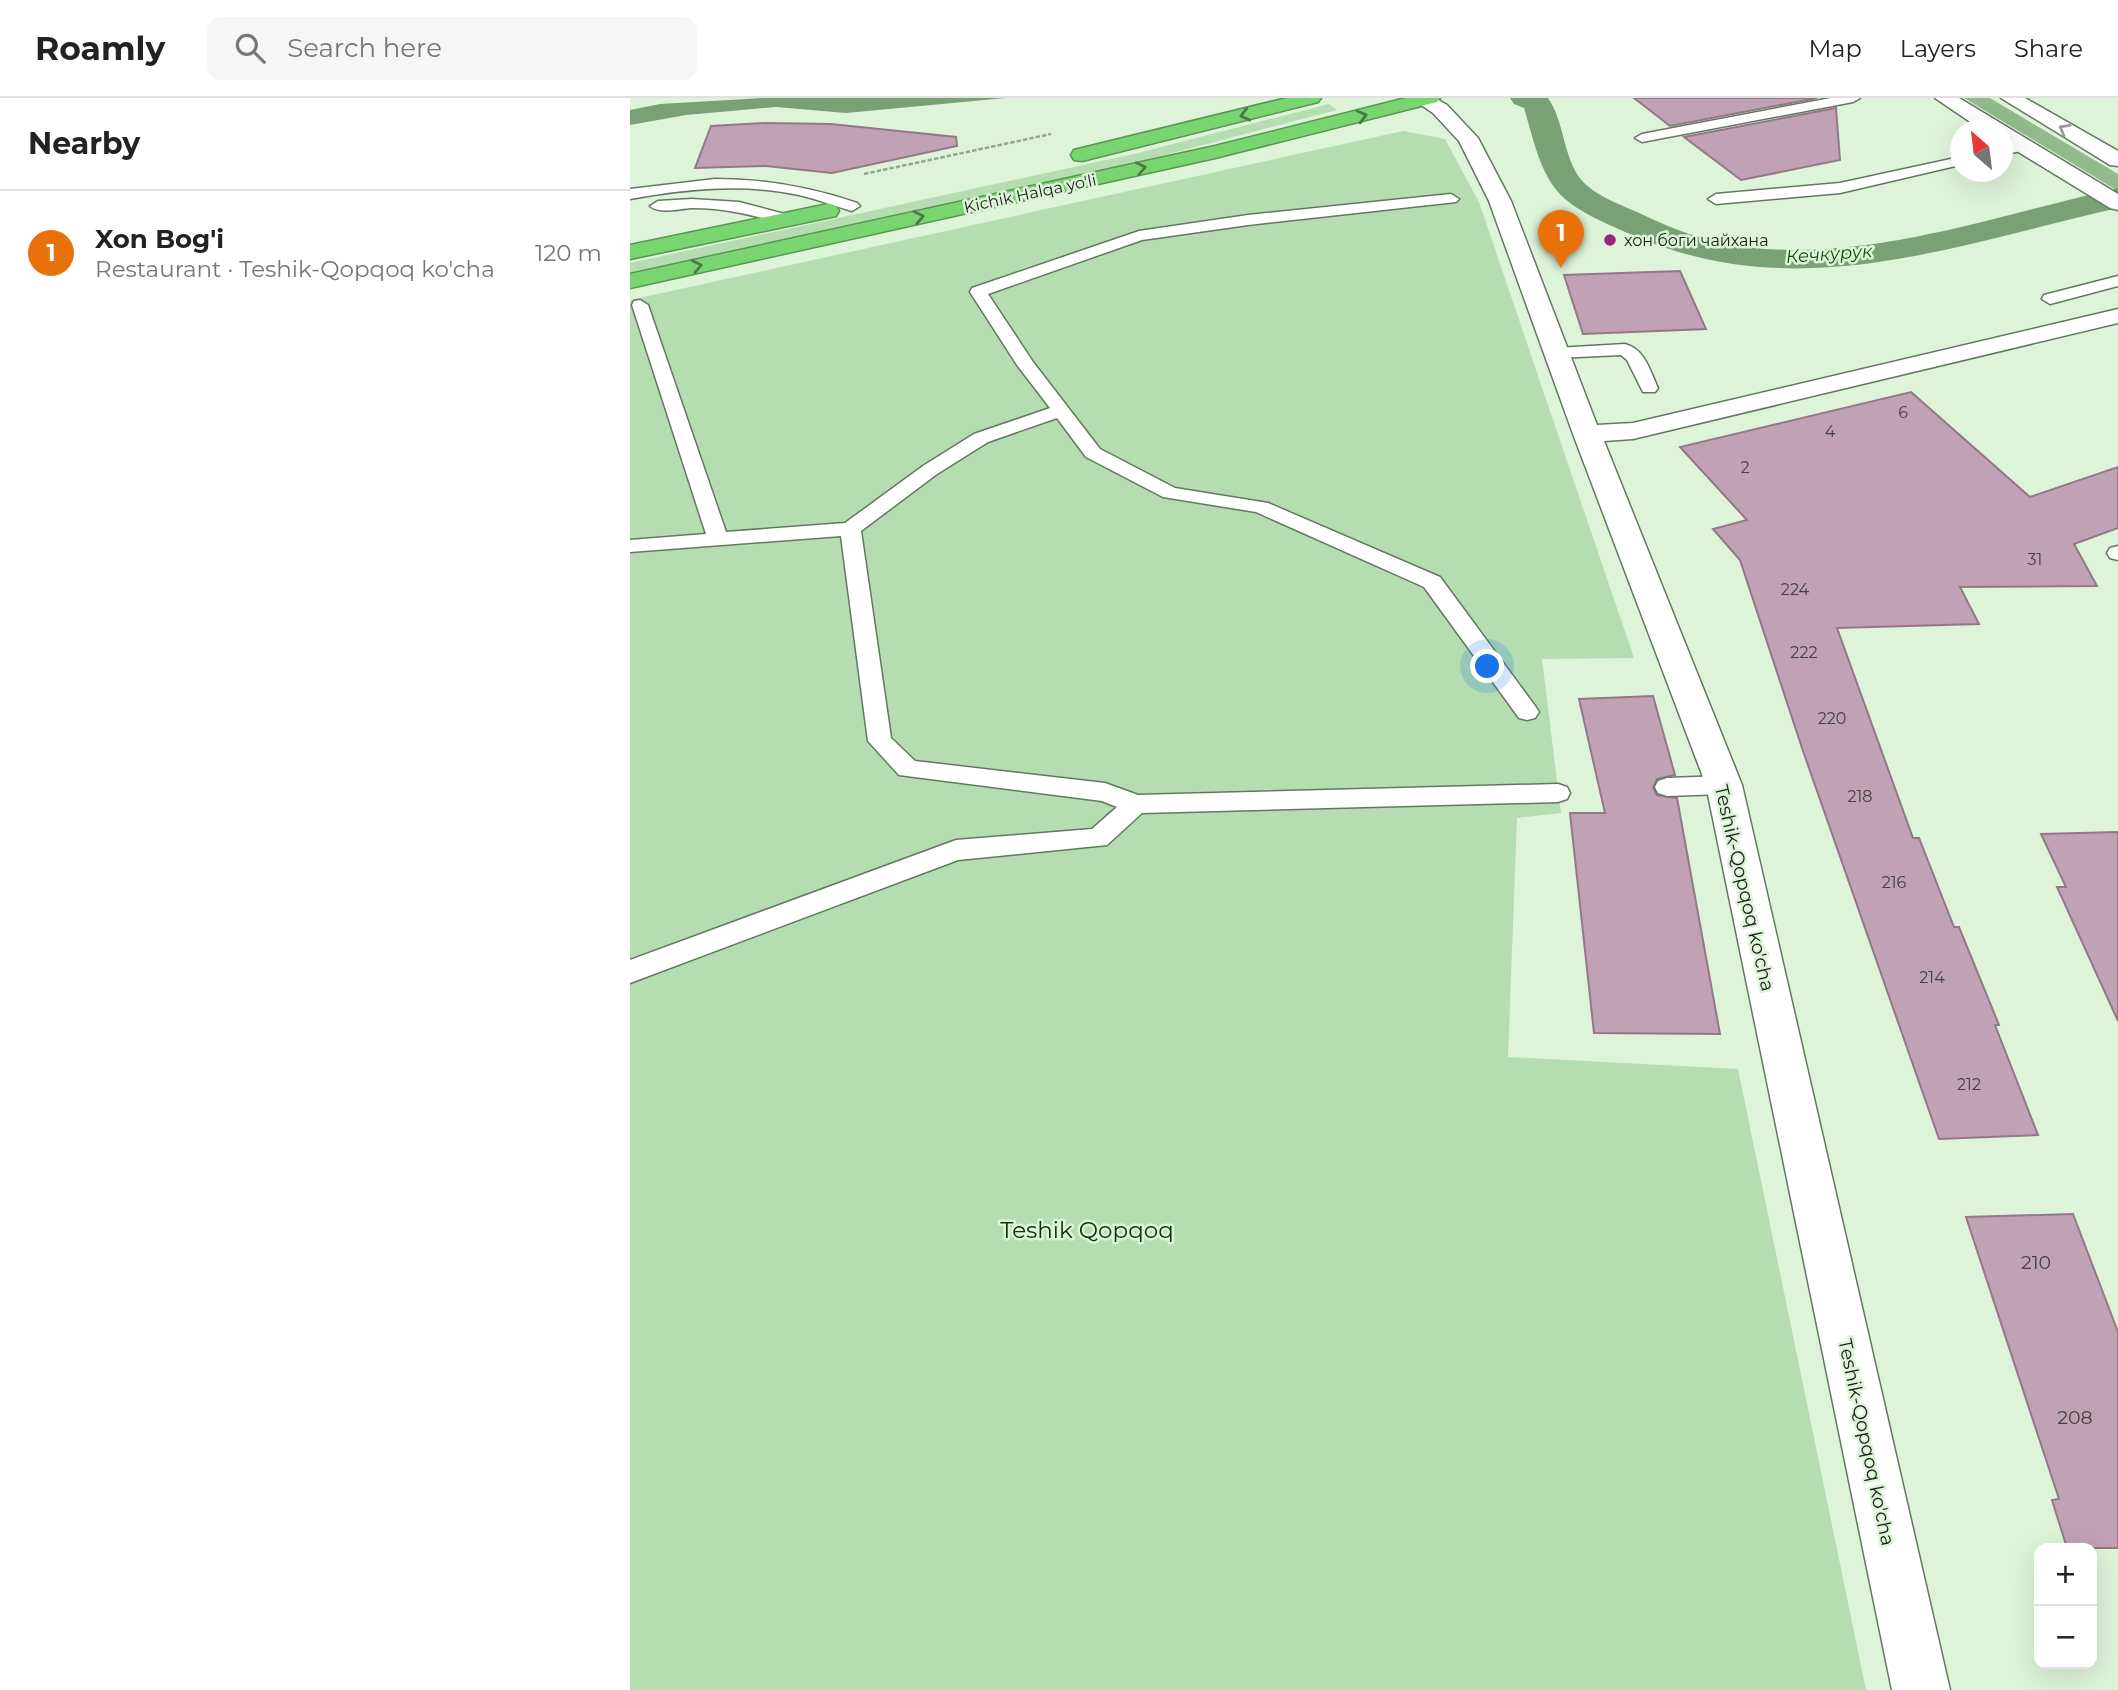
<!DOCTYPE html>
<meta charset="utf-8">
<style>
body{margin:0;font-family:Montserrat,sans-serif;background:#f6f6f6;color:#222}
.controls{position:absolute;right:21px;bottom:21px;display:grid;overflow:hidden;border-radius:14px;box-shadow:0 7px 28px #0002}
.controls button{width:63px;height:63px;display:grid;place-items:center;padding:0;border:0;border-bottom:2px solid #e0e0e0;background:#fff;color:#222;font:35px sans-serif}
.compass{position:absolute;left:1320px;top:21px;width:63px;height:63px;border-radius:50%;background:#fff;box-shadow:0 7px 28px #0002;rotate:332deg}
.you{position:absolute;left:858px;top:569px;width:24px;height:24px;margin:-18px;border:5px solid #fff;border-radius:50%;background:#1a73e8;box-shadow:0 0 0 10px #1a73e833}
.badge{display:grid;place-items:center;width:46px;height:46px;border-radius:50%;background:#1a73e8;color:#fff;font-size:23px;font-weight:700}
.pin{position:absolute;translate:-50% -58px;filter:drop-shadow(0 2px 4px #0008)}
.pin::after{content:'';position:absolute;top:37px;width:24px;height:21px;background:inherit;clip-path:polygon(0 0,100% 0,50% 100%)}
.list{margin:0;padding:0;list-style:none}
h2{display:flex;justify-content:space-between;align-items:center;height:91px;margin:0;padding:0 28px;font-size:30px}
h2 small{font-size:23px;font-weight:400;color:#767676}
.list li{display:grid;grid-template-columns:46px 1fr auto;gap:21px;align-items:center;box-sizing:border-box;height:126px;padding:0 28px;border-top:2px solid #e0e0e0}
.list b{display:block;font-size:26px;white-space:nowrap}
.list p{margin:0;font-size:23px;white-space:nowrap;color:#767676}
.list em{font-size:23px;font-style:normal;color:#767676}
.icon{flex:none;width:38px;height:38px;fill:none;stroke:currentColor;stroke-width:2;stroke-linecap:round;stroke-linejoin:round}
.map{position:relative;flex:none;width:1488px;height:1592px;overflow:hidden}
header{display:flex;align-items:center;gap:42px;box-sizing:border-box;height:98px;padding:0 35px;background:#fff;border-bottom:2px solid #e0e0e0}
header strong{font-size:33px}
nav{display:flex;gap:38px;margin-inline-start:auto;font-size:24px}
.search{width:490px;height:63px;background:#f6f6f6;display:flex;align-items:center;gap:18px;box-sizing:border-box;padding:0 24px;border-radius:14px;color:#767676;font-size:26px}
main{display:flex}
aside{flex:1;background:#fff}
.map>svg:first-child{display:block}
</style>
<header>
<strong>Roamly</strong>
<div class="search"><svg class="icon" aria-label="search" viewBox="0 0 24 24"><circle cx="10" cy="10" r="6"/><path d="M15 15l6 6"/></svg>Search here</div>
<nav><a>Map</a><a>Layers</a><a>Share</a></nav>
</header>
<main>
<aside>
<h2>Nearby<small></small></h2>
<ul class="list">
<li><span class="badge" style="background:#e8710a">1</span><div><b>Xon Bog'i</b><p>Restaurant · Teshik-Qopqoq ko'cha</p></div><em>120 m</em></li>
</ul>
</aside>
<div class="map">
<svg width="1488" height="1592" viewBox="0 0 1488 1592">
<rect width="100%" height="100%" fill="#ddf4d9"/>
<path fill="#b6ddb1" d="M 699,6 L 707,12 L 512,63 L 0,175 L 0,165 L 504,56 Z
M 773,33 L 815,41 L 849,104 L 1004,560 L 912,561 L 931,715 L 887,720 L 878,959 L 1108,971 L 1236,1592 L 0,1592 L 0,202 Z"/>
<path fill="#92ba8d" d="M 1334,0 L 1360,0 L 1488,76 L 1488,93 Z"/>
<path fill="#7aa175" d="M 133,0 L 376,0 L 216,15 L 146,9 L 56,17 L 0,27 L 0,12 L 30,6 Z"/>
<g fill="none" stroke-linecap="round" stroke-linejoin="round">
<path fill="#7aa175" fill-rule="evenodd" d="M 880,0 L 918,0 C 934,23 933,56 949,79 C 961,96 989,106 1007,114 C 1034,127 1063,139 1092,145 C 1220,171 1363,118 1488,90 L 1488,110 C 1323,147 1166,210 1000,136 C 975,125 941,112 924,89 C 908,67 902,36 894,10 L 884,6 Z"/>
</g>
<path fill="#c0a2b4" stroke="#947788" stroke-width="2" d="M 1004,0 L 1187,0 L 1040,28 Z
M 1206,10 L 1210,62 L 1111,82 L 1054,39 Z
M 135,25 L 201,26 L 326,39 L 327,48 L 202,75 L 136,68 L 65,70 L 81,28 Z
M 1050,173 L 1076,231 L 953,236 L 934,177 Z
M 1281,294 L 1400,399 L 1488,369 L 1488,430 L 1444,446 L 1467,488 L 1330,489 L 1349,526 L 1207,530 L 1283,740 L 1289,740 L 1324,829 L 1329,829 L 1369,927 L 1365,927 L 1408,1037 L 1309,1041 L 1173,653 L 1110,462 L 1083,431 L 1117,422 L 1050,349 Z
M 1023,598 L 1045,677 L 1027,681 L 1023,690 L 1027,697 L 1047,700 L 1090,936 L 964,935 L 940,715 L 975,715 L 949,601 Z
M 1488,734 L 1488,923 L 1427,789 L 1436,789 L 1411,736 Z
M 1443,1116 L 1488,1234 L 1488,1450 L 1437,1450 L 1422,1402 L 1429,1401 L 1336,1119 Z"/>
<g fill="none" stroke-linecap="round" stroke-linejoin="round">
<defs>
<path id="lane" d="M 1201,0 L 1230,0 L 1223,4 L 1012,44 L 1005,40 L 1012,36 Z
M 1395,44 L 1402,48 L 1400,51 L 1372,57 L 1372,49 Z
M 1330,59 L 1330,67 L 1210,95 L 1086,106 L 1078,101 L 1086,96 L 1210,85 Z
M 85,81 C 134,81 180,89 227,105 L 230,108 L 222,113 C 204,108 187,101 169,97 C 113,85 56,91 0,101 L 0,91 Z
M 821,96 L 829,101 L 826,104 L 618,127 L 512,142 L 358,196 L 403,264 L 470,351 L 545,390 L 638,405 L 810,479 L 905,608 L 909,614 L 905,620 L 897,622 L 889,620 L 794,489 L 626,414 L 533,399 L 456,359 L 427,320 L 358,344 L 307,376 L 231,433 L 261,640 L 285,663 L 475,685 L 508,697 L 928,686 L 937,689 L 940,695 L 937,701 L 928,704 L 512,715 L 477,747 L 328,762 L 0,885 L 0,862 L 326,742 L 462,731 L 487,709 L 472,703 L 269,677 L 238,643 L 211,438 L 0,454 L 0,442 L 76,436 L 2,207 L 4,203 L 10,202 L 18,207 L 96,434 L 215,425 L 293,368 L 344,336 L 420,310 L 387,267 L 340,194 L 342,190 L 509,133 L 618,117 Z
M 62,101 L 109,104 L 162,118 L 165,121 L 157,126 C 125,118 97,110 63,110 C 51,110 30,117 20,108 L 28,103 Z
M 1488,178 L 1488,188 L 1420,206 L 1412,201 L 1414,197 Z
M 995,246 C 1015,251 1020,273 1028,290 L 1025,294 L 1013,294 L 997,262 L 991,257 L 926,260 L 917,255 L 926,250 Z
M 1488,448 L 1488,462 L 1480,460 L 1477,455 L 1480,450 Z
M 1094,678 L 1103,681 L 1106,687 L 1103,693 L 1094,696 L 1037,698 L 1028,695 L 1025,689 L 1028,683 L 1037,680 Z"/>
<path id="street" d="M 781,0 L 805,0 L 817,7 L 848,40 L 881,103 L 967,327 L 1003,325 L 1488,211 L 1488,225 L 1003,341 L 974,343 L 1112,687 L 1320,1592 L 1262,1592 L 1076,687 L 943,336 L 859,103 L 829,43 L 803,15 Z"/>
<path id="secondary" d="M 1305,0 L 1329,0 L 1488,96 L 1488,112 L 1480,110 L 1372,44 L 1372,32 L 1352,32 Z
M 1371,0 L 1395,0 L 1488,53 L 1488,68 L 1480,67 Z"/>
<path id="highway" d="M 657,0 L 691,0 L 688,4 L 452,63 L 444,62 L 441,57 L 444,52 Z
M 776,0 L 810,0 L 807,4 L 585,60 L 0,190 L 0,176 L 585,48 Z
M 198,106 L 206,108 L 209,113 L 206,118 L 0,161 L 0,147 Z"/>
</defs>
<use href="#lane" stroke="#637861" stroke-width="3"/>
<use href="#street" stroke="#637861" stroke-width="3"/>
<use href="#secondary" stroke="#637861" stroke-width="3"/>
<use href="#highway" stroke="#579650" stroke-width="3"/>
<path stroke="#94a590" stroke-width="2.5" stroke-dasharray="4.5 2" stroke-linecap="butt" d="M 234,76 L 421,36"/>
<use href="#lane" fill="#fff" fill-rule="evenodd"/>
<use href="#street" fill="#fff" fill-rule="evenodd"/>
<use href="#secondary" fill="#fff" fill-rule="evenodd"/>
<use href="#highway" fill="#79d56f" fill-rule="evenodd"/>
</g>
<defs><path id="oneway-chevron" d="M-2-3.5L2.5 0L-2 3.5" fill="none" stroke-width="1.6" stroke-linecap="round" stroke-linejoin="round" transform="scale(1.75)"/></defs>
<g stroke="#497b43">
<use href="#oneway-chevron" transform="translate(615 17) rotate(166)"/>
<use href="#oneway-chevron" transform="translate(732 18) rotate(-15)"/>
<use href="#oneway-chevron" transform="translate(511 70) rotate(-12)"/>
<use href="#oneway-chevron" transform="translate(289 119) rotate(-12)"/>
<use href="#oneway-chevron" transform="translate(67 168) rotate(-12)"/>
</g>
<use stroke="#989b97" href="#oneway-chevron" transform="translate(1434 31) rotate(-150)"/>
<circle fill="#9e237a" stroke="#ddf4d9" stroke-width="2.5" cx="980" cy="142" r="7"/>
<g text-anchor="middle" stroke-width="5" stroke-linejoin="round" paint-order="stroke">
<g font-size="16" fill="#192117" stroke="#ddf4d9">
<text transform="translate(400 95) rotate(-12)" y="6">Kichik Halqa yo'li</text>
</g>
<g font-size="16" fill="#192117" stroke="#ddf4d9" text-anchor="start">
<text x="994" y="148">хон боги чайхана</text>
</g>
<g font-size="16" fill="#43413e">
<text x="1273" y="320">6</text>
<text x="1200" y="339">4</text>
<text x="1115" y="375">2</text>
<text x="1405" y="467">31</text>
<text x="1165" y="497">224</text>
<text x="1174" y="560">222</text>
<text x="1202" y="626">220</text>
<text x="1230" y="704">218</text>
<text x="1264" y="790">216</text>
<text x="1302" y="885">214</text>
<text x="1339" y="992">212</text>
</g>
<g font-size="18" font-style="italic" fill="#12490c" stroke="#ddf4d9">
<text transform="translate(1199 156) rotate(-4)" y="6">Кечкурук</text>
</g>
<g font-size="19" fill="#192117" stroke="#ddf4d9">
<text transform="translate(1115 790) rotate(77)" y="7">Teshik-Qopqoq ko'cha</text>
<text transform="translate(1237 1344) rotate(78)" y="7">Teshik-Qopqoq ko'cha</text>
</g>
<g font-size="19" fill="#43413e">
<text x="1406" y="1171">210</text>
<text x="1445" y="1326">208</text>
</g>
<g font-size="23" fill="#0a3406" stroke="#ddf4d9">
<text x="457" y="1140">Teshik Qopqoq</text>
</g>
</g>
</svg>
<div class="controls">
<button>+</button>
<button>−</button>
</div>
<svg class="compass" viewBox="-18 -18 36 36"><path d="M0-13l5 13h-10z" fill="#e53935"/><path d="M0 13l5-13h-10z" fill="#767676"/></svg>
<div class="you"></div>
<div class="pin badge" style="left:931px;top:170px;background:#e8710a">1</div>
</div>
</main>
